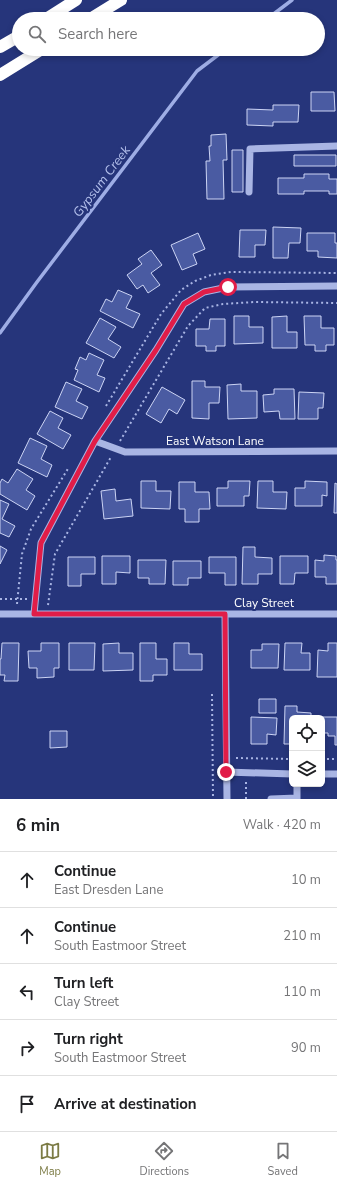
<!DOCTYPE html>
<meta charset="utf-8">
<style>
body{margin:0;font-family:"Nunito Sans",sans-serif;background:#f6f6f6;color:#202124}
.controls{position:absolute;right:12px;bottom:12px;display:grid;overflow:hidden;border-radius:6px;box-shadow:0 2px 6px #0003}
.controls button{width:36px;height:36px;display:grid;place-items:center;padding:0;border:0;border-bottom:1px solid #e0e0e0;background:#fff;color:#202124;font:20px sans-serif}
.stop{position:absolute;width:12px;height:12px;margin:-9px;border:3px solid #e11d48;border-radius:50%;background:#fff}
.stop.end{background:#e11d48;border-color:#fff;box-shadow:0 1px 4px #0008}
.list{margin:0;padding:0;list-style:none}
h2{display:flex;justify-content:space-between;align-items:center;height:52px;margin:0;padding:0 16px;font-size:17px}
h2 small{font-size:13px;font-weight:400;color:#757577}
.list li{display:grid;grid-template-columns:26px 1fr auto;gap:12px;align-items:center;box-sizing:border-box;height:56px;padding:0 16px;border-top:1px solid #e0e0e0}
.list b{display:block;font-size:15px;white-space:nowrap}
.list p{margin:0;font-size:13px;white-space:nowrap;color:#757577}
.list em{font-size:13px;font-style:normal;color:#757577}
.icon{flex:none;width:22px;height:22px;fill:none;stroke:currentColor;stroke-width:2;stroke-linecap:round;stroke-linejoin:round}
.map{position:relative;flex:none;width:337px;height:799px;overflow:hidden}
.search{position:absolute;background:#fff;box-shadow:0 2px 6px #0003;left:12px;right:12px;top:12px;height:44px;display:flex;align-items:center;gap:10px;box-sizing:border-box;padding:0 14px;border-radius:22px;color:#757577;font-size:15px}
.sheet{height:332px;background:#fff}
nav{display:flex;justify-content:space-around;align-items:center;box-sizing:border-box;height:56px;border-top:1px solid #e0e0e0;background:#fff;font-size:11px;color:#757577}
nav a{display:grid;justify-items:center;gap:2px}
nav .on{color:#7c7b45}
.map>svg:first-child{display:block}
</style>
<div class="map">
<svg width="337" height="799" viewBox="0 0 337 799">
<rect width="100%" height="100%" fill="#26357b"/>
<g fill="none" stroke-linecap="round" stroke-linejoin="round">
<path stroke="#9eade5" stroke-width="3.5" d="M 267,19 L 292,0
M 0,333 L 37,282 L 197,71 L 226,49"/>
</g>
<path fill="#4a5ba2" stroke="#ccd4f4" d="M 311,92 L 334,92 L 335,111 L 311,111 Z
M 273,105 L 299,105 L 298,122 L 273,122 L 273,126 L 247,125 L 247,109 L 273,110 Z
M 226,134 L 227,160 L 223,160 L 224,199 L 207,199 L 206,161 L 210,161 L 209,146 L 211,146 L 211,135 Z
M 232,150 L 243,150 L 243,192 L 232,192 Z
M 294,155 L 336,155 L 336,166 L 294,166 Z
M 304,174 L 329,174 L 329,179 L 337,179 L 337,194 L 329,194 L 329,191 L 304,191 L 304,194 L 278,194 L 278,178 L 304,178 Z
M 273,227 L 301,228 L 300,243 L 289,243 L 288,258 L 273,258 Z
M 240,230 L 266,230 L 265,245 L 255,245 L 255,257 L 239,257 Z
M 198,233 L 205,249 L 193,254 L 197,264 L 182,270 L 171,245 Z
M 307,233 L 335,233 L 335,243 L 337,243 L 337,258 L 318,257 L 318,251 L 307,251 Z
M 151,250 L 162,265 L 151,273 L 160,285 L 148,293 L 143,285 L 137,289 L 127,275 L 142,264 L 138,259 Z
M 118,290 L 132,296 L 126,308 L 140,314 L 133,328 L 100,311 L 106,299 L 112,302 Z
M 234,316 L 249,316 L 249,327 L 263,327 L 263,343 L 234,344 Z
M 287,316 L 287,332 L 297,332 L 297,348 L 272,348 L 272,317 Z
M 304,316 L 321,316 L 321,328 L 334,328 L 334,345 L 326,345 L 326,351 L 315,351 L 315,345 L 305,345 Z
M 100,318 L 116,327 L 108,339 L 121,347 L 114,358 L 86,343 Z
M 210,319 L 225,319 L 225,346 L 216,346 L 216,351 L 206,351 L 206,346 L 196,346 L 196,329 L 209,329 Z
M 89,353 L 104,360 L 97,375 L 105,378 L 99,392 L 74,380 L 78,370 L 75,369 L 80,357 L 86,360 Z
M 192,381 L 205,381 L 205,387 L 220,387 L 219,403 L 209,403 L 209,419 L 192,418 Z
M 66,382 L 82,389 L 76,401 L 88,407 L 82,419 L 55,407 Z
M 241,384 L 241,391 L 257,391 L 257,418 L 228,419 L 227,385 Z
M 162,387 L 185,400 L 177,414 L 169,409 L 161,423 L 146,414 Z
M 274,389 L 294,389 L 295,419 L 280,419 L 279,411 L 264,412 L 263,395 L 274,394 Z
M 299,392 L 324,393 L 323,408 L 318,408 L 318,419 L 298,419 Z
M 50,411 L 63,418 L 58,428 L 71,435 L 63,449 L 37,434 Z
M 30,438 L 47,446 L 41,459 L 52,465 L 47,477 L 18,463 Z
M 17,469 L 33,479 L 26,490 L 35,496 L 27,510 L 0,494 L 0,483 L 2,479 L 8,483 Z
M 141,481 L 156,481 L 156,491 L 171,491 L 170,509 L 141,508 Z
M 228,481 L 250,481 L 249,496 L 244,496 L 244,506 L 217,506 L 217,488 L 228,488 Z
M 258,481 L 273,481 L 273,492 L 287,492 L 286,509 L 257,508 Z
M 305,481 L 327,482 L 327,496 L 322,495 L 322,506 L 295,506 L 295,488 L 305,488 Z
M 179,482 L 195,482 L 195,492 L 209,492 L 210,509 L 199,509 L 199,522 L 185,522 L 185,509 L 179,509 Z
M 335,483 L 337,484 L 337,513 L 334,513 Z
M 115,489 L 116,501 L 131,499 L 133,516 L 104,519 L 101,491 Z
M 0,500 L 9,504 L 2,519 L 15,526 L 9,537 L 0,533 Z
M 0,546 L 7,550 L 0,564 Z
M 243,547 L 255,547 L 255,557 L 272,558 L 272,574 L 258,574 L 258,584 L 242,584 Z
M 324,555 L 336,556 L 336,560 L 337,560 L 337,584 L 326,584 L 326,577 L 315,577 L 315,560 L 324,561 Z
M 102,556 L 130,556 L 130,573 L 116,572 L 116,584 L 102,584 Z
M 280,556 L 308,556 L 308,573 L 295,573 L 294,584 L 280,584 Z
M 68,557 L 95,557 L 95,574 L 81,574 L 81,586 L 68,586 Z
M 209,557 L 236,557 L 236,585 L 225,585 L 225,573 L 209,573 Z
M 138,560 L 166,560 L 165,584 L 149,584 L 149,578 L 138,578 Z
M 173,561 L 201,561 L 201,578 L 188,578 L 188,585 L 173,585 Z
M 2,643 L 19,643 L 18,681 L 4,681 L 5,675 L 0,675 L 0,659 L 1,659 Z
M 41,643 L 59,643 L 59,668 L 54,668 L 54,677 L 37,678 L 37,668 L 29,668 L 28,651 L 41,651 Z
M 69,643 L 95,643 L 94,670 L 69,670 Z
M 119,643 L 119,653 L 133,653 L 133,670 L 103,671 L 103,644 Z
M 140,643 L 156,643 L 156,659 L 167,659 L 167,675 L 153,675 L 153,681 L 140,681 Z
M 174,643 L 189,643 L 189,654 L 202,654 L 202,670 L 174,670 Z
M 285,643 L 302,643 L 301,653 L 310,653 L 310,670 L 284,670 Z
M 328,643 L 337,643 L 337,677 L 317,677 L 318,650 L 328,651 Z
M 262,644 L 279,644 L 278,668 L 251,668 L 251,650 L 262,650 Z
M 259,699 L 276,699 L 276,713 L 259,713 Z
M 285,706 L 297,706 L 297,712 L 311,713 L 311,718 L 292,718 L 292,744 L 284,744 Z
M 251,717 L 277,718 L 276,735 L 267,734 L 267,744 L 251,744 Z
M 319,717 L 337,717 L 337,745 L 335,745 L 335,736 L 328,736 L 328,733 L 322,733 L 322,718 L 319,718 Z
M 50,731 L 67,731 L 67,747 L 50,748 Z"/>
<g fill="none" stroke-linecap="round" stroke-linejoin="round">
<path stroke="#a9b5e4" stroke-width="2" stroke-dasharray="2 3" stroke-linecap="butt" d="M 106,406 L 161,314 L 181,290 L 195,281 L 211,275 L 231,272 L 337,273
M 120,441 L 188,326 L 205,308 L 223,304 L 254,302 L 337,303
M 0,599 L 27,599
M 17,604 L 22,554 L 31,529 L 69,467
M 48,605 L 55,554 L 111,457
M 212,694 L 213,799
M 236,758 L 292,759
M 322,759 L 337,759
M 246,799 L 246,782"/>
<path stroke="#a9b5e4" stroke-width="7" d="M 249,192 L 250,149 L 337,146
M 95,441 L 125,452 L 337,451
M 0,614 L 337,614
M 34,614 L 41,543 L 95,441 L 156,350 L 184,304 L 204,292 L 228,287 L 337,286
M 225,614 L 227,799
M 226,772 L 292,774
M 322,774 L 337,774
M 297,784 L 297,799
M 271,799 L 297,798"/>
<path stroke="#fff" stroke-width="12" d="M 46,19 L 76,0
M 90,19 L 121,0
M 0,47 L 19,36
M 0,75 L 42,49"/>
</g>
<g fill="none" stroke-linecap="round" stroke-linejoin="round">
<path stroke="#e11d48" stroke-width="5" d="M 226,772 L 225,614 L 34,614 L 41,543 L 95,441 L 156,350 L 184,304 L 204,292 L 228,287"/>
</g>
<g text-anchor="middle" stroke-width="4" stroke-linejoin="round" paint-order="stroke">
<g font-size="12" fill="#fff" stroke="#26357b">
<text x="215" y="445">East Watson Lane</text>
<text x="264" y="607">Clay Street</text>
</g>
<g font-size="13" font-style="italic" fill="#b4c0ec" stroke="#26357b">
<text transform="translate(101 181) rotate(-53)" y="5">Gypsum Creek</text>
</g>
</g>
</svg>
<div class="controls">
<button><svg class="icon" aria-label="locate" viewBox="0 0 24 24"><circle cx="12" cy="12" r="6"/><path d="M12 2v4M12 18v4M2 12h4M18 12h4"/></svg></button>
<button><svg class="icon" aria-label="layers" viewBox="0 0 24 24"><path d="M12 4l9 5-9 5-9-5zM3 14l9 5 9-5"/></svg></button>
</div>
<div class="stop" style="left:228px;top:287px"></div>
<div class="stop end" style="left:226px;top:772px"></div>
<div class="search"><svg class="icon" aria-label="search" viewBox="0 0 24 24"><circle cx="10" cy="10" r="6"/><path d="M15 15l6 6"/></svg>Search here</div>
</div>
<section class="sheet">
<h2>6 min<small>Walk · 420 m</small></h2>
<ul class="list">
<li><svg class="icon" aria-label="ahead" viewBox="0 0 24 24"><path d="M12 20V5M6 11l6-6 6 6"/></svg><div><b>Continue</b><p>East Dresden Lane</p></div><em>10 m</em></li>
<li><svg class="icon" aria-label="ahead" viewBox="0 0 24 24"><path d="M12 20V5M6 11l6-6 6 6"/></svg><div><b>Continue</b><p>South Eastmoor Street</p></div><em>210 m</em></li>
<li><svg class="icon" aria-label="left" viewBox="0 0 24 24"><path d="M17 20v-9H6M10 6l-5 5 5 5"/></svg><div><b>Turn left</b><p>Clay Street</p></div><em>110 m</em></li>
<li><svg class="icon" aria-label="right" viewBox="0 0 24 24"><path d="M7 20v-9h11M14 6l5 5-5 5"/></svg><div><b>Turn right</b><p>South Eastmoor Street</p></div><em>90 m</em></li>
<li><svg class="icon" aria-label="arrive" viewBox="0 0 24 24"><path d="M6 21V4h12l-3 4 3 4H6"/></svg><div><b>Arrive at destination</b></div></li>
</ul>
</section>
<nav>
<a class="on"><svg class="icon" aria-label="map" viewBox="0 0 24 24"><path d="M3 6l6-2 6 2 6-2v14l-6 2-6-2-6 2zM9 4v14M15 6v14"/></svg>Map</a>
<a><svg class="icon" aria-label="directions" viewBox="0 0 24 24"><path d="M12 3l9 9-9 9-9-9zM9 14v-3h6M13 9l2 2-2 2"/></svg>Directions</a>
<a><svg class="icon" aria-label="saved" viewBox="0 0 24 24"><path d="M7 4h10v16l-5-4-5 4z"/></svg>Saved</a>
</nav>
